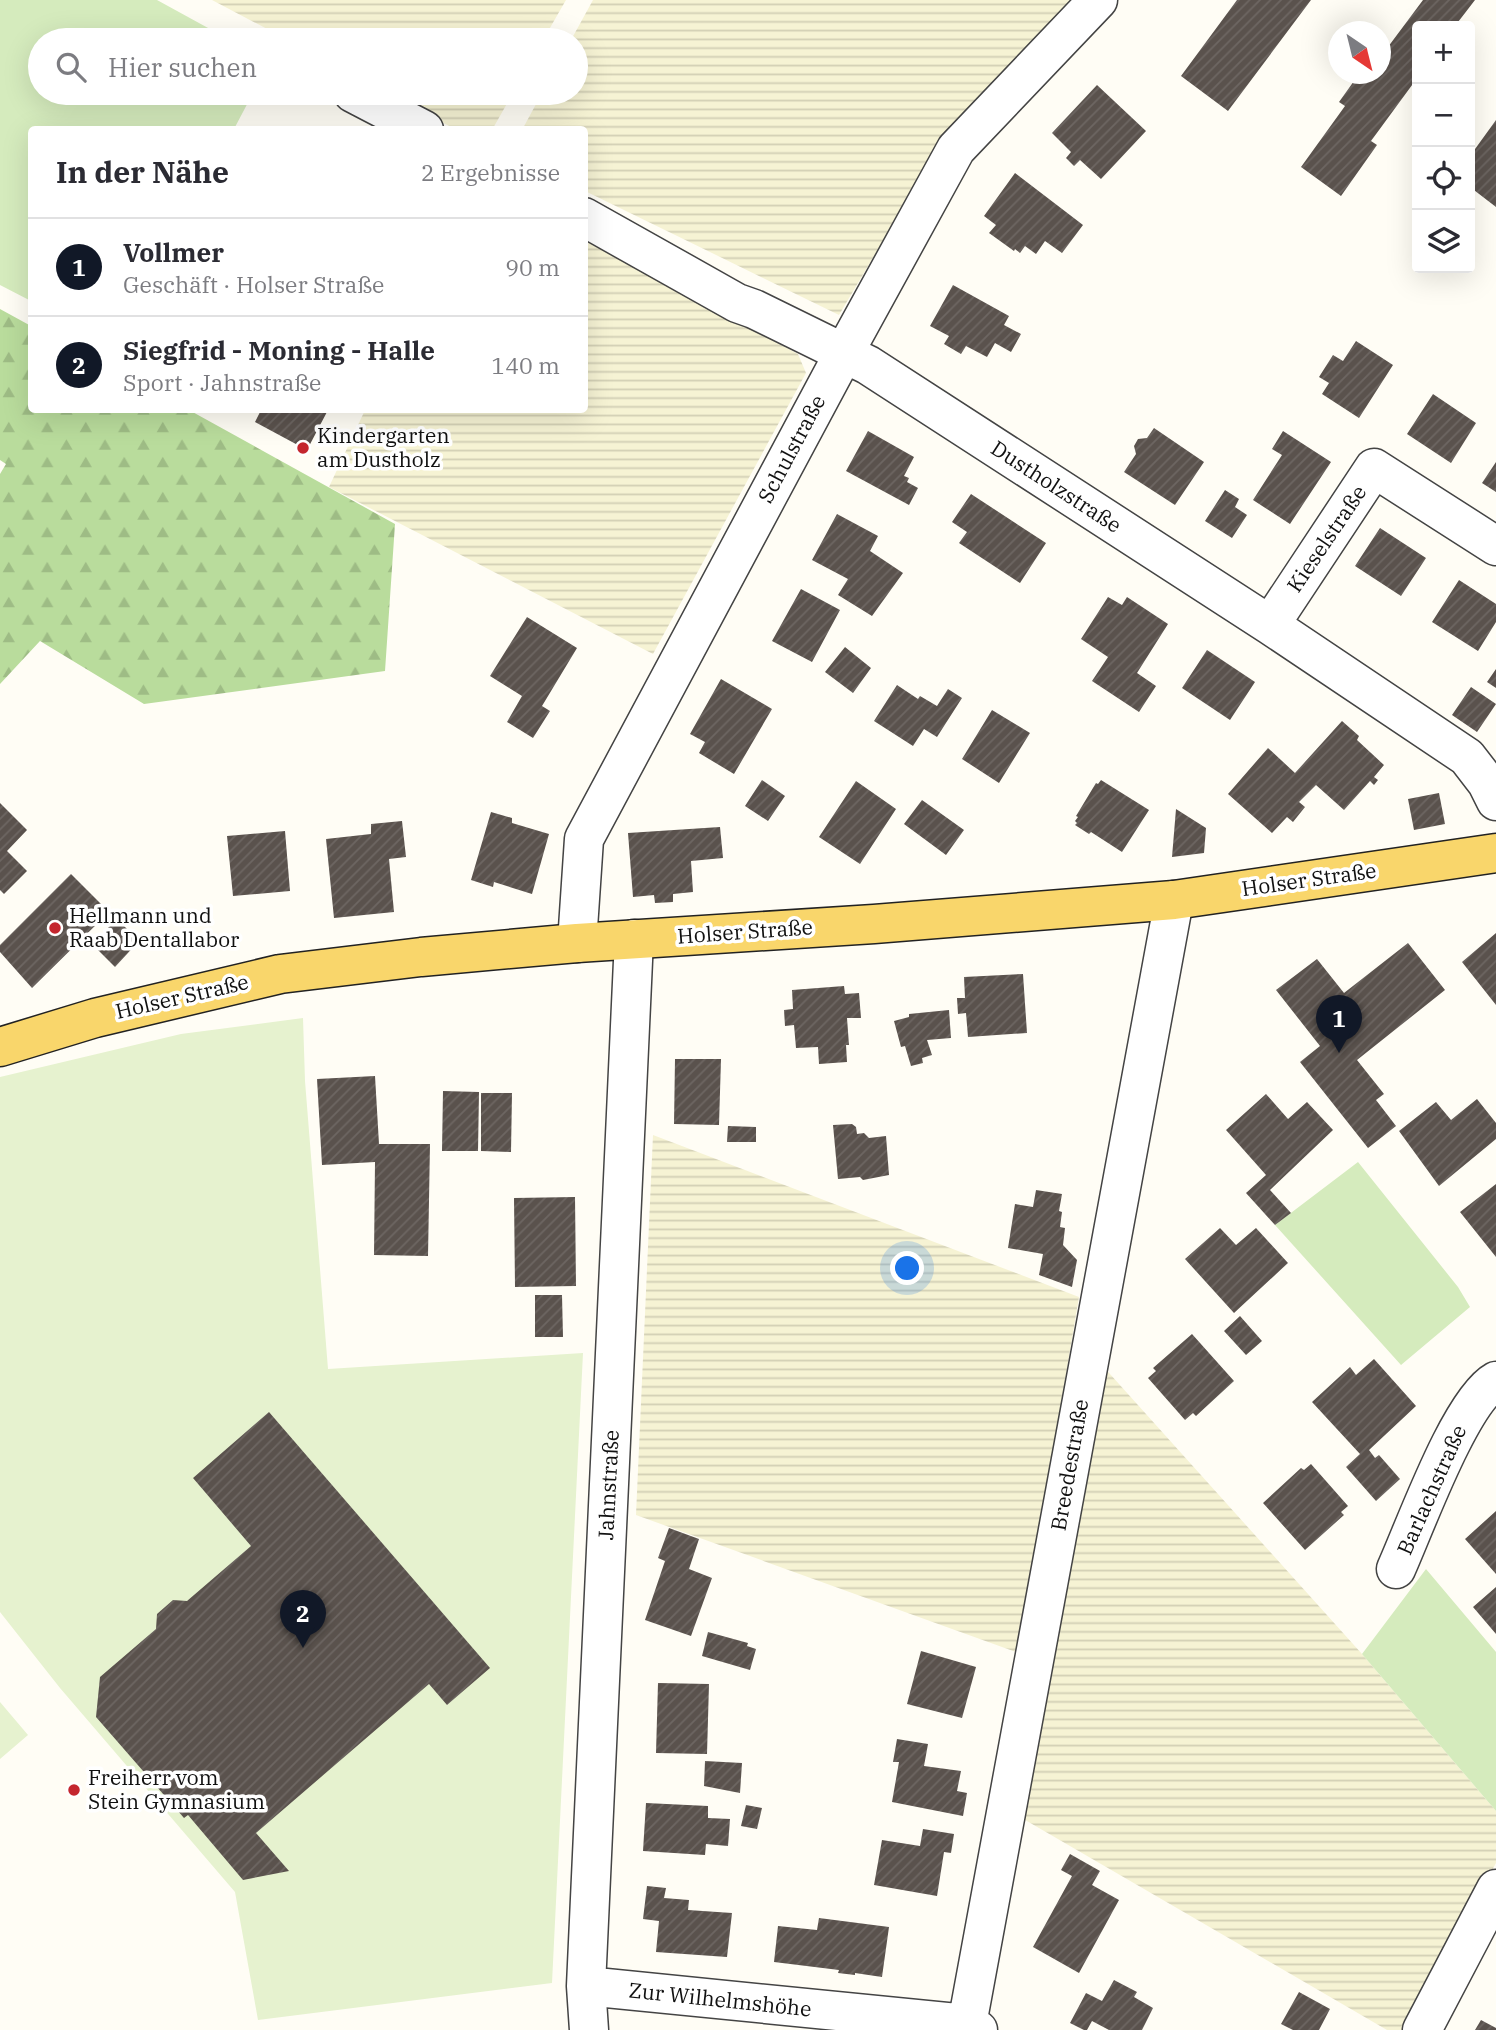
<!DOCTYPE html>
<html lang="de">
<meta charset="utf-8">
<style>
body{margin:0;font-family:"IBM Plex Serif",serif;background:#f7f7f7;color:#2b2b33}
.controls{position:absolute;right:21px;top:21px;display:grid;overflow:hidden;border-radius:7px;box-shadow:0 7px 28px #0002}
.controls button{width:63px;height:63px;display:grid;place-items:center;padding:0;border:0;border-bottom:2px solid #e1e1e2;background:#fff;color:#2b2b33;font:35px sans-serif}
.compass{position:absolute;left:1328px;top:21px;width:63px;height:63px;border-radius:50%;background:#fff;box-shadow:0 7px 28px #0002;rotate:145deg}
.you{position:absolute;left:908px;top:1269px;width:24px;height:24px;margin:-18px;border:5px solid #fff;border-radius:50%;background:#1a73e8;box-shadow:0 0 0 10px #1a73e833}
.badge{display:grid;place-items:center;width:46px;height:46px;border-radius:50%;background:#111827;color:#fff;font-size:23px;font-weight:700}
.pin{position:absolute;translate:-50% -58px;filter:drop-shadow(0 2px 4px #0008)}
.pin::after{content:'';position:absolute;top:37px;width:24px;height:21px;background:inherit;clip-path:polygon(0 0,100% 0,50% 100%)}
.list{margin:0;padding:0;list-style:none}
h2{display:flex;justify-content:space-between;align-items:center;height:91px;margin:0;padding:0 28px;font-size:30px}
h2 small{font-size:23px;font-weight:400;color:#7c7c81}
.list li{display:grid;grid-template-columns:46px 1fr auto;gap:21px;align-items:center;box-sizing:border-box;height:98px;padding:0 28px;border-top:2px solid #e1e1e2}
.list b{display:block;font-size:26px;white-space:nowrap}
.list p{margin:0;font-size:23px;white-space:nowrap;color:#7c7c81}
.list em{font-size:23px;font-style:normal;color:#7c7c81}
.icon{flex:none;width:38px;height:38px;fill:none;stroke:currentColor;stroke-width:2;stroke-linecap:round;stroke-linejoin:round}
.map{position:relative;flex:none;width:1496px;height:2030px;overflow:hidden}
.search{position:absolute;background:#fff;box-shadow:0 7px 28px #0002;left:28px;top:28px;width:560px;height:77px;display:flex;align-items:center;gap:18px;box-sizing:border-box;padding:0 24px;border-radius:38px;color:#7c7c81;font-size:26px}
.panel{position:absolute;background:#fff;box-shadow:0 7px 28px #0002;left:28px;top:126px;width:560px;height:287px;border-radius:7px}
.map>svg:first-child{display:block}
</style>
<div class="map">
<svg width="1496" height="2030" viewBox="0 0 1496 2030">
<defs>
<pattern id="farmland-rules" width="6" height="5" patternUnits="userSpaceOnUse" patternTransform="scale(1.75)"><rect width="6" height="5" fill="#f6f3d4"/><path d="M0 2.5h6" fill="none" stroke="#d2cfb5"/></pattern>
<pattern id="forest-firs" width="22" height="20" patternUnits="userSpaceOnUse" patternTransform="scale(1.75)"><rect width="22" height="20" fill="#b9dc9c"/><path d="M5 1l3.5 6h-7zM16 11l3.5 6h-7z" fill="#9ebc85"/></pattern>
<pattern id="building-hatch" width="6" height="6" patternUnits="userSpaceOnUse" patternTransform="scale(1.75)"><rect width="6" height="6" fill="#5a524d"/><path d="M-1 1l2-2M0 6l6-6M5 7l2-2" fill="none" stroke="#6d6662"/></pattern>
</defs>
<rect width="100%" height="100%" fill="#fffdf5"/>
<path fill="url(#farmland-rules)" d="M 212,0 L 566,0 L 543,40 L 288,40 Z
M 593,0 L 1071,0 L 944,138 L 839,315 L 585,191 L 584,130 L 522,130 L 542,93 L 576,93 L 576,40 L 571,40 Z
M 386,93 L 513,93 L 492,130 L 455,129 Z
M 585,238 L 798,354 L 806,373 L 653,654 L 329,487 L 365,410 L 584,410 Z
M 653,1135 L 1079,1297 L 1019,1653 L 636,1515 Z
M 1101,1364 L 1362,1654 L 1496,1811 L 1496,1863 L 1402,2030 L 1387,2030 L 1020,1817 Z"/>
<path fill="#d5ebbd" d="M 0,0 L 157,0 L 230,40 L 40,40 L 40,93 L 253,93 L 234,129 L 32,130 L 31,301 L 0,285 Z
M 1358,1162 L 1458,1287 L 1470,1307 L 1401,1365 L 1275,1225 Z
M 1426,1569 L 1496,1652 L 1496,1811 L 1362,1654 Z"/>
<path fill="url(#forest-firs)" d="M 0,309 L 31,326 L 32,410 L 189,410 L 395,524 L 385,671 L 144,704 L 40,641 L 0,684 L 0,474 L 6,464 L 0,460 Z"/>
<path fill="#e6f2cf" d="M 303,1018 L 305,1081 L 328,1369 L 583,1353 L 552,1983 L 258,2020 L 235,1892 L 60,1688 L 0,1612 L 0,1077 L 181,1034 Z
M 0,1702 L 28,1735 L 0,1759 Z"/>
<path fill="url(#building-hatch)" d="M 1237,0 L 1311,0 L 1228,111 L 1181,76 Z
M 1423,0 L 1475,0 L 1455,26 L 1417,26 L 1417,83 L 1415,81 L 1371,141 L 1377,145 L 1341,196 L 1301,167 L 1345,106 L 1339,102 L 1359,74 L 1381,74 L 1381,54 L 1382,55 Z
M 1097,85 L 1146,131 L 1101,179 L 1080,160 L 1074,166 L 1066,158 L 1071,152 L 1052,133 Z
M 1496,120 L 1496,207 L 1470,187 L 1470,156 Z
M 1015,173 L 1083,225 L 1062,253 L 1045,241 L 1036,254 L 1025,246 L 1020,253 L 1015,249 L 1014,251 L 989,233 L 996,225 L 984,216 Z
M 953,285 L 1009,316 L 1004,325 L 1021,334 L 1011,352 L 995,343 L 987,357 L 966,346 L 961,354 L 944,344 L 949,336 L 930,326 Z
M 1356,341 L 1393,365 L 1359,418 L 1322,394 L 1329,383 L 1319,377 L 1333,355 L 1343,361 Z
M 1433,394 L 1476,423 L 1451,463 L 1407,434 Z
M 261,410 L 328,410 L 307,450 L 255,422 Z
M 1154,428 L 1204,462 L 1175,505 L 1124,472 L 1136,454 L 1134,446 L 1138,439 L 1147,438 Z
M 868,431 L 914,457 L 904,476 L 909,478 L 907,482 L 918,488 L 909,505 L 846,471 Z
M 1283,431 L 1331,462 L 1290,524 L 1253,500 L 1282,455 L 1272,449 Z
M 1496,462 L 1496,492 L 1482,483 Z
M 1225,490 L 1239,499 L 1235,507 L 1247,515 L 1232,538 L 1205,521 Z
M 971,494 L 1046,543 L 1020,583 L 959,543 L 967,532 L 952,522 Z
M 837,514 L 878,536 L 870,551 L 903,573 L 872,616 L 838,595 L 848,579 L 812,560 Z
M 1380,528 L 1426,558 L 1401,596 L 1355,566 Z
M 1459,580 L 1496,604 L 1496,622 L 1478,651 L 1432,622 Z
M 801,589 L 840,610 L 812,662 L 772,641 Z
M 1108,597 L 1122,605 L 1127,597 L 1168,624 L 1137,673 L 1156,686 L 1139,712 L 1092,681 L 1108,657 L 1081,639 Z
M 527,617 L 577,648 L 542,706 L 550,711 L 533,738 L 507,722 L 522,696 L 490,676 Z
M 845,647 L 871,668 L 853,693 L 825,672 Z
M 1207,650 L 1255,682 L 1230,720 L 1182,688 Z
M 1496,669 L 1496,688 L 1487,682 Z
M 721,679 L 772,709 L 734,774 L 699,753 L 705,742 L 690,734 Z
M 897,685 L 918,699 L 920,696 L 937,706 L 948,689 L 962,698 L 937,737 L 924,729 L 913,746 L 874,721 Z
M 1471,687 L 1496,704 L 1477,732 L 1452,715 Z
M 992,710 L 1030,733 L 999,783 L 962,759 Z
M 1342,721 L 1359,736 L 1357,740 L 1384,765 L 1374,777 L 1378,780 L 1374,785 L 1370,781 L 1344,810 L 1316,785 L 1299,802 L 1305,807 L 1293,822 L 1287,817 L 1272,833 L 1228,794 L 1268,748 L 1295,773 Z
M 762,780 L 785,796 L 768,821 L 745,806 Z
M 1101,780 L 1149,810 L 1122,852 L 1091,832 L 1089,834 L 1075,825 L 1077,823 L 1075,821 L 1078,817 L 1076,816 L 1096,783 L 1098,784 Z
M 856,781 L 896,809 L 860,864 L 819,837 Z
M 1439,793 L 1445,824 L 1414,830 L 1408,799 Z
M 922,800 L 964,830 L 946,855 L 904,824 Z
M 0,803 L 27,830 L 7,851 L 27,871 L 4,894 L 0,890 Z
M 1176,809 L 1206,828 L 1204,853 L 1172,857 Z
M 491,812 L 512,818 L 512,823 L 549,834 L 532,894 L 494,882 L 493,887 L 471,880 Z
M 402,821 L 406,857 L 389,859 L 394,912 L 334,918 L 326,839 L 371,834 L 371,824 Z
M 720,827 L 723,858 L 691,861 L 693,892 L 673,894 L 673,902 L 655,903 L 654,895 L 633,897 L 628,833 Z
M 285,831 L 290,891 L 233,896 L 227,836 Z
M 71,874 L 109,912 L 32,988 L 0,952 L 0,945 Z
M 117,919 L 139,941 L 115,967 L 92,944 Z
M 1496,933 L 1496,1005 L 1462,962 Z
M 1408,943 L 1445,990 L 1357,1060 L 1384,1094 L 1376,1100 L 1396,1126 L 1368,1148 L 1300,1062 L 1320,1046 L 1276,990 L 1317,959 L 1344,993 Z
M 1023,974 L 1027,1033 L 968,1037 L 966,1013 L 958,1014 L 957,998 L 965,998 L 964,977 Z
M 844,986 L 845,994 L 859,993 L 861,1018 L 847,1018 L 849,1045 L 846,1045 L 847,1062 L 819,1064 L 818,1047 L 796,1048 L 794,1025 L 785,1026 L 784,1010 L 793,1009 L 792,990 Z
M 949,1010 L 951,1038 L 927,1040 L 932,1055 L 922,1058 L 923,1063 L 911,1066 L 905,1046 L 901,1047 L 894,1021 L 909,1017 L 909,1014 Z
M 675,1059 L 721,1059 L 719,1125 L 674,1124 Z
M 375,1076 L 379,1144 L 430,1144 L 428,1256 L 374,1255 L 375,1162 L 322,1165 L 317,1079 Z
M 443,1091 L 479,1092 L 478,1151 L 442,1151 Z
M 481,1093 L 512,1093 L 511,1152 L 481,1151 Z
M 1266,1094 L 1288,1119 L 1307,1102 L 1333,1130 L 1270,1190 L 1291,1213 L 1275,1225 L 1246,1193 L 1266,1175 L 1226,1130 Z
M 1477,1099 L 1496,1123 L 1496,1139 L 1439,1186 L 1399,1131 L 1436,1102 L 1451,1120 Z
M 852,1124 L 856,1127 L 857,1134 L 864,1133 L 869,1138 L 886,1136 L 889,1175 L 863,1180 L 860,1177 L 838,1179 L 833,1125 Z
M 728,1126 L 756,1127 L 756,1142 L 727,1142 Z
M 1496,1184 L 1496,1257 L 1460,1212 Z
M 1036,1190 L 1062,1194 L 1059,1211 L 1062,1212 L 1060,1227 L 1065,1228 L 1063,1245 L 1077,1260 L 1072,1287 L 1039,1275 L 1043,1254 L 1008,1248 L 1015,1204 L 1033,1207 Z
M 575,1197 L 576,1286 L 515,1287 L 514,1198 Z
M 1220,1228 L 1236,1245 L 1256,1228 L 1288,1263 L 1234,1313 L 1185,1259 Z
M 535,1295 L 562,1295 L 563,1337 L 535,1337 Z
M 1240,1316 L 1262,1341 L 1246,1355 L 1224,1331 Z
M 1192,1334 L 1234,1381 L 1196,1416 L 1193,1413 L 1185,1420 L 1148,1378 L 1156,1371 L 1153,1368 Z
M 1374,1359 L 1416,1406 L 1369,1450 L 1375,1458 L 1379,1455 L 1400,1479 L 1376,1501 L 1346,1467 L 1360,1454 L 1312,1402 L 1350,1367 L 1356,1375 Z
M 269,1412 L 490,1668 L 447,1705 L 429,1684 L 256,1833 L 289,1871 L 243,1880 L 188,1815 L 184,1818 L 96,1717 L 100,1677 L 156,1629 L 157,1614 L 173,1600 L 187,1601 L 251,1546 L 193,1478 Z
M 1311,1464 L 1348,1506 L 1341,1512 L 1344,1515 L 1305,1550 L 1263,1503 L 1301,1468 L 1304,1470 Z
M 1496,1511 L 1496,1574 L 1465,1539 Z
M 669,1528 L 699,1539 L 689,1569 L 712,1578 L 691,1636 L 645,1620 L 665,1561 L 658,1558 Z
M 1496,1587 L 1496,1634 L 1473,1607 Z
M 708,1632 L 748,1643 L 747,1646 L 756,1649 L 750,1670 L 702,1656 Z
M 921,1651 L 976,1667 L 962,1718 L 907,1704 Z
M 658,1683 L 709,1684 L 707,1754 L 656,1753 Z
M 897,1739 L 928,1744 L 924,1766 L 961,1771 L 957,1791 L 967,1793 L 963,1816 L 892,1802 L 899,1762 L 893,1762 Z
M 705,1761 L 742,1763 L 740,1793 L 704,1786 Z
M 646,1803 L 708,1806 L 708,1818 L 730,1819 L 728,1846 L 706,1844 L 705,1855 L 643,1851 Z
M 746,1805 L 762,1808 L 757,1829 L 741,1826 Z
M 923,1829 L 954,1834 L 951,1853 L 944,1852 L 937,1896 L 874,1885 L 882,1840 L 920,1846 Z
M 1070,1854 L 1100,1871 L 1092,1885 L 1119,1900 L 1079,1973 L 1033,1947 L 1072,1876 L 1061,1870 Z
M 647,1886 L 666,1888 L 664,1898 L 689,1900 L 688,1910 L 732,1913 L 727,1957 L 656,1952 L 659,1921 L 643,1919 Z
M 819,1918 L 889,1927 L 882,1977 L 855,1973 L 855,1975 L 838,1973 L 839,1970 L 774,1962 L 778,1926 L 817,1930 Z
M 1114,1980 L 1137,1992 L 1134,1997 L 1153,2008 L 1142,2030 L 1109,2030 L 1092,2021 L 1087,2030 L 1084,2030 L 1070,2023 L 1086,1993 L 1102,2001 Z
M 1299,1992 L 1330,2009 L 1319,2030 L 1293,2030 L 1281,2024 Z
M 1481,2020 L 1496,2028 L 1496,2030 L 1475,2030 Z"/>
<g fill="none" stroke-linecap="round" stroke-linejoin="round">
<defs>
<path id="minor" d="M 353,93 L 424,130
M 584,217 L 737,303 L 754,309 L 868,365 L 1270,625 L 1467,757 L 1487,783 L 1496,801
M 1270,625 L 1374,468 L 1496,546
M 577,943 L 584,839 L 844,353 L 956,149 L 1098,0
M 1396,1569 C 1415,1527 1460,1401 1496,1381
M 586,1986 L 967,2024 L 978,2030
M 589,2030 L 586,1986 L 634,939
M 966,2030 L 1174,900
M 1422,2030 L 1496,1889"/>
<path id="major" d="M 0,1047 L 95,1018 L 280,974 L 421,957 L 577,943 L 874,924 L 1174,900 L 1496,853"/>
</defs>
<use href="#minor" stroke="#444" stroke-width="41"/>
<use href="#major" stroke="#222" stroke-width="41"/>
<use href="#minor" stroke="#fff" stroke-width="38"/>
<use href="#major" stroke="#f9d66b" stroke-width="38"/>
</g>
<g fill="#c4262e" stroke="#fff" stroke-width="2.5">
<circle cx="303" cy="448" r="7"/>
<circle cx="55" cy="928" r="7"/>
<circle cx="74" cy="1790" r="7"/>
</g>
<g text-anchor="middle" stroke-width="7" stroke-linejoin="round" paint-order="stroke">
<g font-size="21" fill="#111" stroke="#fff" text-anchor="start">
<text x="317" y="443">Kindergarten<tspan x="317" dy="24">am Dustholz</tspan></text>
<text x="69" y="923">Hellmann und<tspan x="69" dy="24">Raab Dentallabor</tspan></text>
<text x="88" y="1785">Freiherr vom<tspan x="88" dy="24">Stein Gymnasium</tspan></text>
</g>
<g font-size="21" fill="#111" stroke="#fff">
<text transform="translate(792 449) rotate(-62)" y="7">Schulstraße</text>
<text transform="translate(1056 487) rotate(33)" y="7">Dustholzstraße</text>
<text transform="translate(1327 539) rotate(-56)" y="7">Kieselstraße</text>
<text transform="translate(1309 880) rotate(-8)" y="7">Holser Straße</text>
<text transform="translate(745 932) rotate(-4)" y="7">Holser Straße</text>
<text transform="translate(182 997) rotate(-13)" y="7">Holser Straße</text>
<text transform="translate(1070 1465) rotate(-80)" y="7">Breedestraße</text>
<text transform="translate(609 1485) rotate(-87)" y="7">Jahnstraße</text>
<text transform="translate(1432 1490) rotate(-66)" y="7">Barlachstraße</text>
<text transform="translate(720 2000) rotate(6)" y="7">Zur Wilhelmshöhe</text>
</g>
</g>
</svg>
<div class="controls">
<button>+</button>
<button>−</button>
<button><svg class="icon" aria-label="locate" viewBox="0 0 24 24"><circle cx="12" cy="12" r="6"/><path d="M12 2v4M12 18v4M2 12h4M18 12h4"/></svg></button>
<button><svg class="icon" aria-label="layers" viewBox="0 0 24 24"><path d="M12 4l9 5-9 5-9-5zM3 14l9 5 9-5"/></svg></button>
</div>
<svg class="compass" viewBox="-18 -18 36 36"><path d="M0-13l5 13h-10z" fill="#e53935"/><path d="M0 13l5-13h-10z" fill="#7c7c81"/></svg>
<div class="you"></div>
<div class="pin badge" style="left:1339px;top:1053px">1</div>
<div class="pin badge" style="left:303px;top:1648px">2</div>
<div class="search"><svg class="icon" aria-label="search" viewBox="0 0 24 24"><circle cx="10" cy="10" r="6"/><path d="M15 15l6 6"/></svg>Hier suchen</div>
<section class="panel">
<h2>In der Nähe<small>2 Ergebnisse</small></h2>
<ul class="list">
<li><span class="badge">1</span><div><b>Vollmer</b><p>Geschäft · Holser Straße</p></div><em>90 m</em></li>
<li><span class="badge">2</span><div><b>Siegfrid - Moning - Halle</b><p>Sport · Jahnstraße</p></div><em>140 m</em></li>
</ul>
</section>
</div>
